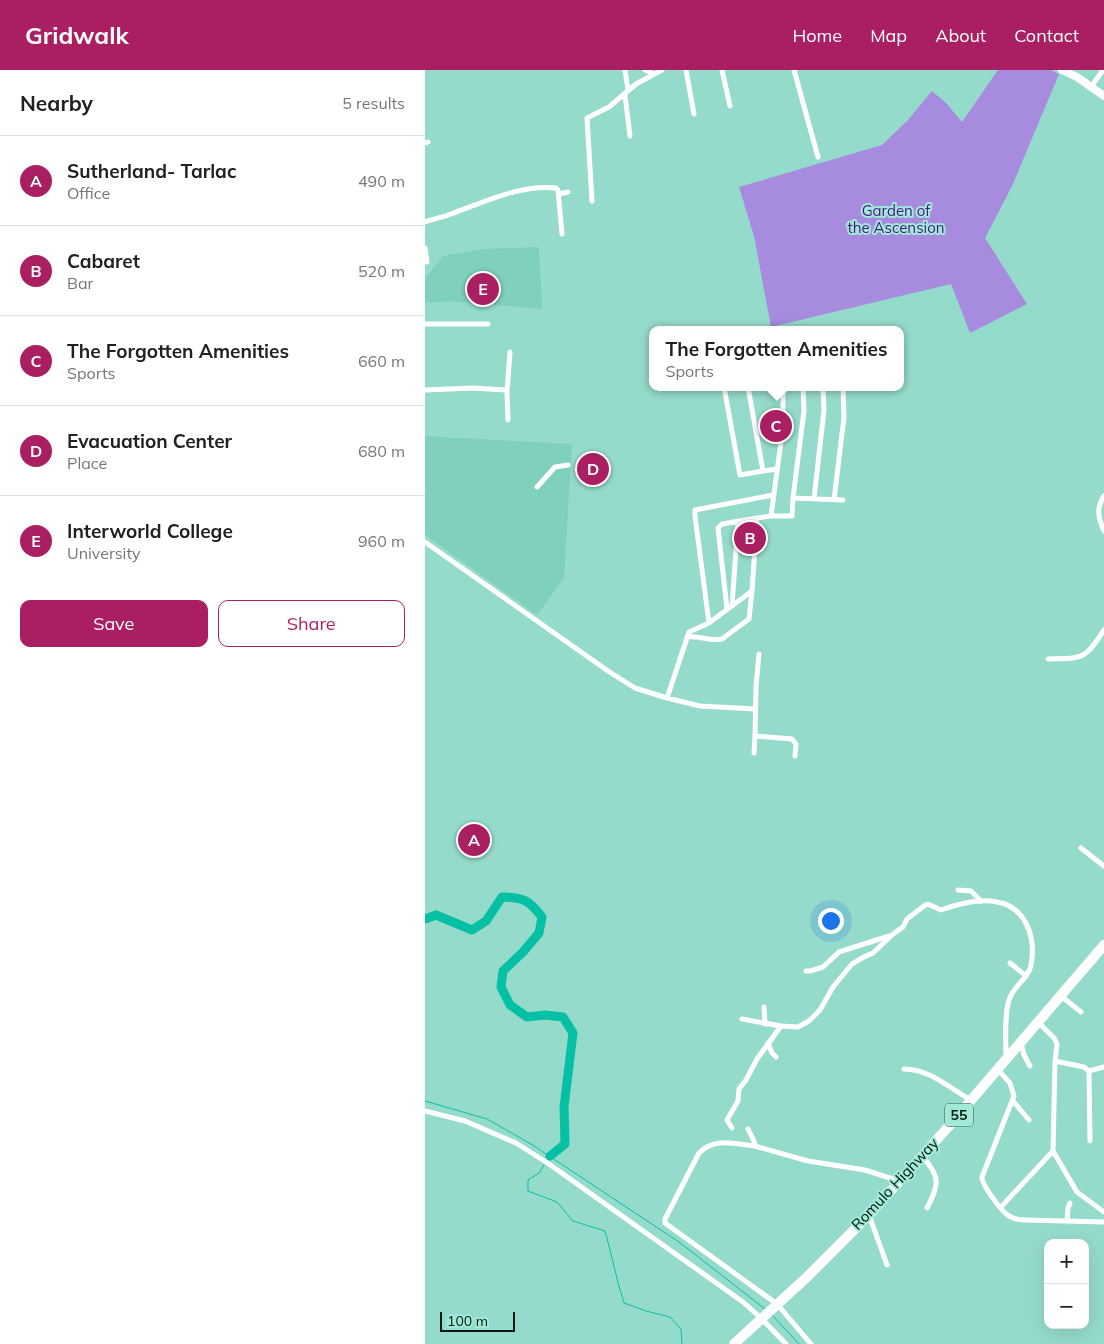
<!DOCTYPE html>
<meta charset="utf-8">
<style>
body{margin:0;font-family:Mulish,sans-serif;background:#f6f6f6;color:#202124}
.controls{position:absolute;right:15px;bottom:15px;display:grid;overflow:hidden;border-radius:10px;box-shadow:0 5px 20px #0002}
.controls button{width:45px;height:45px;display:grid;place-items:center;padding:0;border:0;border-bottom:1px solid #e0e0e0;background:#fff;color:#202124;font:25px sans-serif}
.scale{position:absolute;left:15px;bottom:12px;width:75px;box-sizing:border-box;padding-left:5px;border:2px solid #001913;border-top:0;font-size:14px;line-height:18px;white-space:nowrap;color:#001913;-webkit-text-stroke:4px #a2e9d8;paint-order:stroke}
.you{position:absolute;left:405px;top:850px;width:18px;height:18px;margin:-12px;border:4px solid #fff;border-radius:50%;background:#1a73e8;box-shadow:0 0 0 8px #1a73e833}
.badge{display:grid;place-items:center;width:32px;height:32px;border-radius:50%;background:#aa1f61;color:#fff;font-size:16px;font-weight:700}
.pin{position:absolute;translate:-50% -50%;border:2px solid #fff;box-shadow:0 1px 5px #0006}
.popup{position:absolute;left:224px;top:256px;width:255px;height:65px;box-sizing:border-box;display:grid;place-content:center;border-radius:10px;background:#fff;filter:drop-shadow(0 1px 4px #0005);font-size:16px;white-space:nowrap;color:#757577}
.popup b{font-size:19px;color:#202124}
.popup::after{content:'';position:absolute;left:50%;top:100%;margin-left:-10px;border:10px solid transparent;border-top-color:#fff}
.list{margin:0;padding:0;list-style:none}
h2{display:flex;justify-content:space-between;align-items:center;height:65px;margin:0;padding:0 20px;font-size:21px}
h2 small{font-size:16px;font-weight:400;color:#757577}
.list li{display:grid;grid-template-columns:32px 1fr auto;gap:15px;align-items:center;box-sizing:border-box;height:90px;padding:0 20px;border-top:1px solid #e0e0e0}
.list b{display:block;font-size:19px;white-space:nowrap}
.list p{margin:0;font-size:16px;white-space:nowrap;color:#757577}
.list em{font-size:16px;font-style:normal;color:#757577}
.actions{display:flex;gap:10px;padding:15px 20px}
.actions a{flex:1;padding:11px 0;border:1px solid #aa1f61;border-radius:10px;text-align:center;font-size:18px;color:#aa1f61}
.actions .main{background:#aa1f61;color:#fff}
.map{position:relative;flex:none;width:679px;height:1274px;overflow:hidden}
header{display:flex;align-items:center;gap:30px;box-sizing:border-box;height:70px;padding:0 25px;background:#aa1f61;color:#fff}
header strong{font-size:24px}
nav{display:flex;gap:28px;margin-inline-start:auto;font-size:18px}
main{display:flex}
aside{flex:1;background:#fff}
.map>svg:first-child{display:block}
</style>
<header>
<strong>Gridwalk</strong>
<nav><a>Home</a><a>Map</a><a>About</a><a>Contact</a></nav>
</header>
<main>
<aside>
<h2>Nearby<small>5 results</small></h2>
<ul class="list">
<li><span class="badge">A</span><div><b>Sutherland- Tarlac</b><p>Office</p></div><em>490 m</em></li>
<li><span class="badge">B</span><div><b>Cabaret</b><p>Bar</p></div><em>520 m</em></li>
<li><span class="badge">C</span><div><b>The Forgotten Amenities</b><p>Sports</p></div><em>660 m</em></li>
<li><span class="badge">D</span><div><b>Evacuation Center</b><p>Place</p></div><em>680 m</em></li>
<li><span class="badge">E</span><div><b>Interworld College</b><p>University</p></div><em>960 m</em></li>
</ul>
<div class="actions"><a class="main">Save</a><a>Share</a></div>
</aside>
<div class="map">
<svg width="679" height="1274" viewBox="0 0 679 1274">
<rect width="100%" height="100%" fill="#95dbcb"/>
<path fill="#80d0be" d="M 114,177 L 117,239 L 24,231 L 0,233 L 0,208 L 18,186 L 57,179 Z
M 0,366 L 147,374 L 139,508 L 112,545 L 0,465 Z"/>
<path fill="#a68bdf" d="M 573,0 L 626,0 L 634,4 L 587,116 L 560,168 L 602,234 L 545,263 L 526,214 L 346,257 L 329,166 L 314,117 L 457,75 L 483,50 L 507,21 L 521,33 L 537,52 Z"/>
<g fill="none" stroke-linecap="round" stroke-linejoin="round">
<path stroke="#06c0a5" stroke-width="1" d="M 0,1031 L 62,1049 L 106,1074 L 254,1172 L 340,1239
M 119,1095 L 114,1103 L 103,1110 L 103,1121 L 132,1132 L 148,1151 L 180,1161 C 187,1185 191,1209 199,1233 L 221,1241 L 245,1247 L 256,1259 L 257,1274
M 347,1245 L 374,1274"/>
<path stroke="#06c0a5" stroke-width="9" d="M 0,849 L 11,845 L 47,860 L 61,851 L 77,827 C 98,827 104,830 117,847 L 114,863 L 98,882 L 78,901 L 76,917 L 85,935 L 102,947 L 120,945 L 138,947 L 148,963 L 139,1037 L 140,1074 L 125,1086"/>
<path stroke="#fff" stroke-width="5" d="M 200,0 L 203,20
M 220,0 L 229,4
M 261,0 L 269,44
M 297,0 L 305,36
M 369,0 L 393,87
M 666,17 L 678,0
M 200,25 L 205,66
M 0,73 L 3,72
M 134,124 L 143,122
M 167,131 L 162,48 L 184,37 L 211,14 L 237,0
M 0,152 C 9,149 18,147 26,144 C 59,132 97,114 131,118 L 133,120 L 137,164
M 0,178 L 2,192
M 0,254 L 63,254
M 299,317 L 315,405 L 338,401
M 323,317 L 338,401 L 352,399
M 0,320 L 48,318 L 80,320 L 82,322 L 83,350
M 82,322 L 85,282
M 112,417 L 130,397 L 143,395
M 679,426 C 671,438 673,448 679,461
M 368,428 L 379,341 L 378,317
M 389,429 L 399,340 L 398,317
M 409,430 L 419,347 L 418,317
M 346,446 L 358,357 L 358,317
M 0,472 L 183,601 L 210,618 L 242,628 L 264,562 L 284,553 L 327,521 L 332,448 L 346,446 L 367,446 L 368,428 L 418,430
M 307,536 L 313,451
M 302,539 L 293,458 L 297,454 L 332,448
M 284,553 L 270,446 L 270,440 L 348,425
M 262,567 C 274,565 286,572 297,569 L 324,549 L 327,521
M 334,584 L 331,616 L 330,666 L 367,669 L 371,674 L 370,686
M 623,589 C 658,588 659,591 679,560
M 242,628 L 275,636 L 330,639
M 329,683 L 330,666
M 656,778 L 679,796
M 533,820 L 546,821 L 556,831
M 585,893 L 601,906
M 381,901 L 385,901 L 398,897 L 414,882 L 464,866
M 636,926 L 656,942
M 339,937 L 340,954
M 317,949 L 356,956
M 613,952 L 629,968 L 632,974 L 630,991 L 628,1081 L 652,1122 L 679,1142
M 343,973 L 347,983 L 351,987
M 596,973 L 599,985 L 605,996
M 630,991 L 659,997 L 664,1001 L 665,1071
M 479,999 C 505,999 524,1018 546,1030
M 573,1000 L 585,1013 L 589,1026 L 557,1107 C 556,1114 577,1142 584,1146 C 589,1149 594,1150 600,1150 L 679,1152
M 664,1001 L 679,997
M 588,1031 L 604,1050
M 0,1041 L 40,1051 L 91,1073 L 124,1094 L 318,1232 L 336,1248 L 361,1274
M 307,1058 L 302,1050 L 313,1031 L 314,1019 L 321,1010 L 332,989 L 356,956 L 373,957 L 384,951 L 395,940 L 408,917 L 427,894 L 439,887 L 448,883 L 467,865 L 478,857 L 482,849 L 499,836 L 503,834 L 516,840 C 533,834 554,828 572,832 C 602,837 611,869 606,895 C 604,908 588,916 584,930 C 579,947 581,969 581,987
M 323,1059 L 329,1071 L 330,1076 L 383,1091 L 440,1100 L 474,1111
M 330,1076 C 309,1074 290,1067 274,1083 L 240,1149 L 240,1153 L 352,1234 L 386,1274
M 497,1086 C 516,1107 514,1115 502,1138
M 576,1137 L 628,1081
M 444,1145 L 462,1195
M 642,1152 L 643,1138 L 645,1133"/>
<path stroke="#fff" stroke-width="8" d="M 637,0 L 652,7 L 679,26"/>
<path stroke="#fff" stroke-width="10" d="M 309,1274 L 381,1208 L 444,1145 L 524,1056 L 679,875"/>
</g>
<g text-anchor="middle" stroke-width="4" stroke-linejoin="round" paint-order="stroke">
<rect fill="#a2e9d8" stroke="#31574e" stroke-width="1" x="520" y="1033.5" width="28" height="23" rx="4"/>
<g font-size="14" font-weight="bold" fill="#001913">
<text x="534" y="1050">55</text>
</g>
<g font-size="15" fill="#471781" stroke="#a2e9d8">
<text x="471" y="146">Garden of<tspan x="471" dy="17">the Ascension</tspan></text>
</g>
<g font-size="15" fill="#001913" stroke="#a2e9d8">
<text transform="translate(470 1114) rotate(-47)" y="5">Romulo Highway</text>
</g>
</g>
</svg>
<div class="controls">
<button>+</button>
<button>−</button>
</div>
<div class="scale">100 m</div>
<div class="you"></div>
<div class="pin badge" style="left:49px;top:770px">A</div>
<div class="pin badge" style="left:325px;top:468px">B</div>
<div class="pin badge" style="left:351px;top:356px">C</div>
<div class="popup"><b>The Forgotten Amenities</b>Sports</div>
<div class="pin badge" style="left:168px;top:399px">D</div>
<div class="pin badge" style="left:58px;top:219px">E</div>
</div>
</main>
